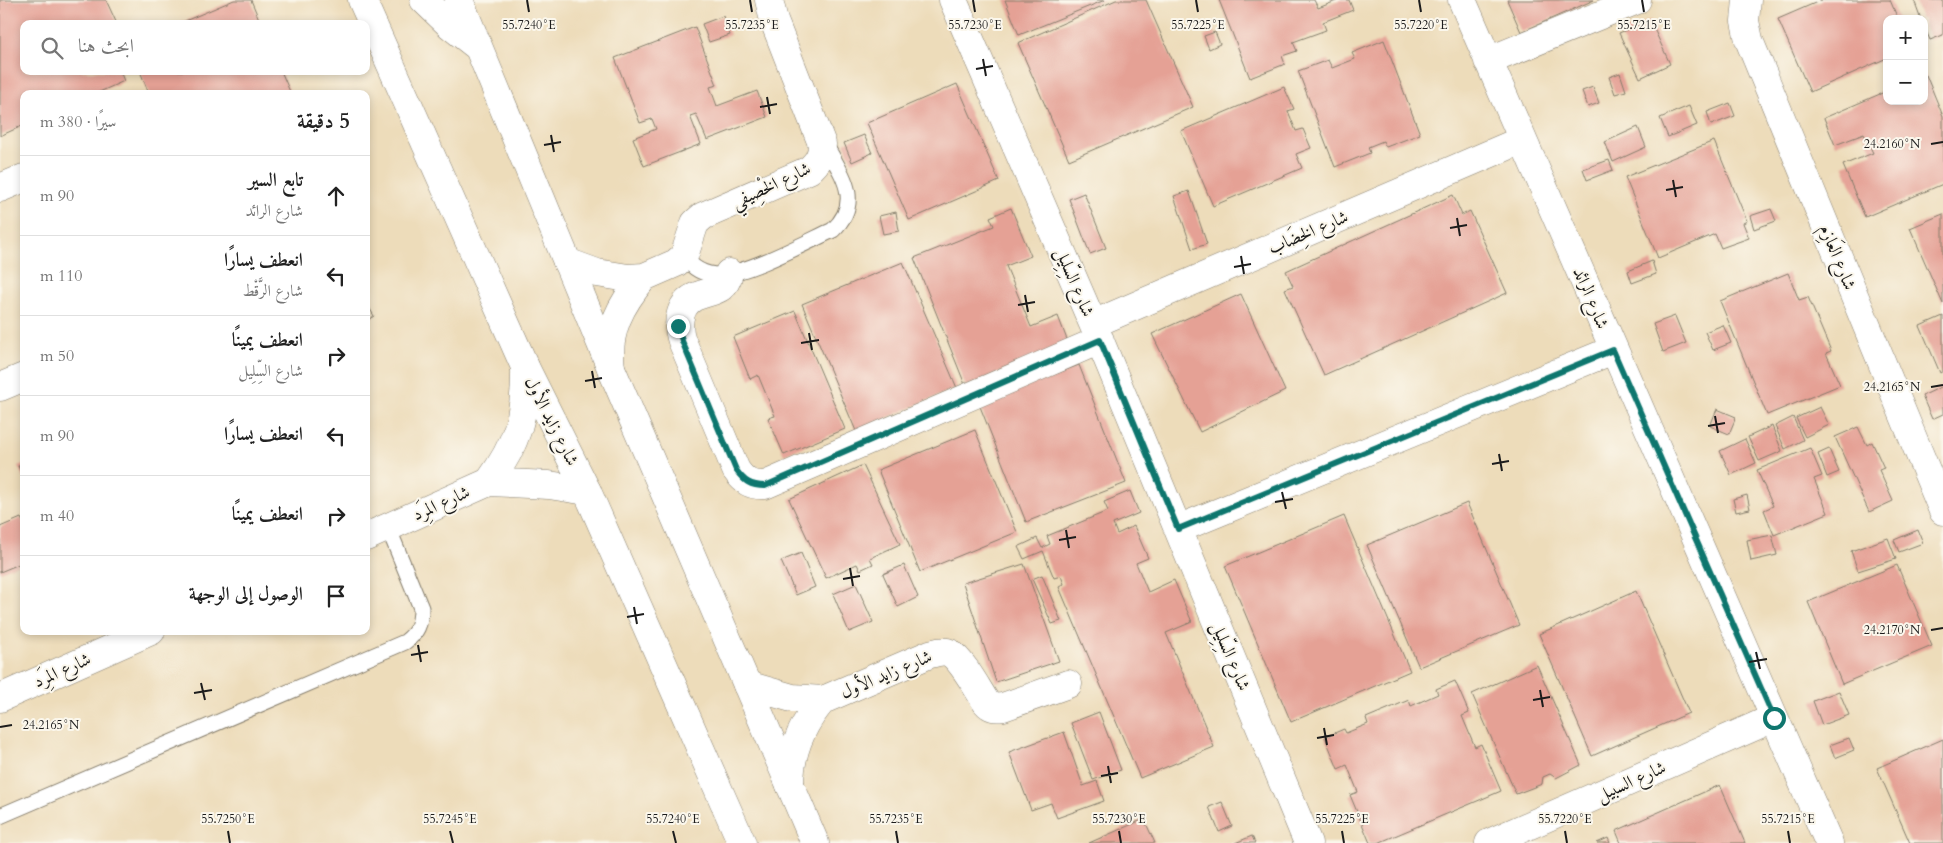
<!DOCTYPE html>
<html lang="ar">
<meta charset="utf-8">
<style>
body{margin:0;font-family:Cardo,Amiri,serif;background:#f6f6f6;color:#222;direction:rtl}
.controls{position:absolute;right:15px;top:15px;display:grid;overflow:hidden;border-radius:10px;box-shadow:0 2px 8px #0003}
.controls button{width:45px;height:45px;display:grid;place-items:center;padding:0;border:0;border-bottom:1px solid #e0e0e0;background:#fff;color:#222;font:25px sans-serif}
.stop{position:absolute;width:15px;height:15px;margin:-11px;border:4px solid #0f766e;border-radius:50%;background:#fff}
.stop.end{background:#0f766e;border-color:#fff;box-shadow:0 1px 5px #0008}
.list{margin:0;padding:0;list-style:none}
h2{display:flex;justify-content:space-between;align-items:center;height:65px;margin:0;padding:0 20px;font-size:21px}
h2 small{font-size:16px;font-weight:400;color:#767676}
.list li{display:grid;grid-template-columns:32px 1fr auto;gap:15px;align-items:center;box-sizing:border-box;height:80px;padding:0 20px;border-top:1px solid #e0e0e0}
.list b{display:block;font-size:19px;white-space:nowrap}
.list p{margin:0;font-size:16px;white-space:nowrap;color:#767676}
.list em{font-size:16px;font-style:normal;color:#767676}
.icon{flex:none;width:28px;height:28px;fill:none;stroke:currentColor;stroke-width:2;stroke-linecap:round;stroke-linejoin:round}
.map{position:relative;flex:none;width:1943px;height:843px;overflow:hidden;direction:ltr}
.search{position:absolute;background:#fff;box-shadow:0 2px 8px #0003;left:20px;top:20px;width:350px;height:55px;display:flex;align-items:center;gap:12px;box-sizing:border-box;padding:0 18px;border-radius:10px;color:#767676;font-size:19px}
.panel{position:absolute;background:#fff;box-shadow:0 2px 8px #0003;left:20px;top:90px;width:350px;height:545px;border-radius:10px;direction:rtl}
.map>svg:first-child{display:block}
</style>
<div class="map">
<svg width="1943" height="843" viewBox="0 0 1943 843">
<rect width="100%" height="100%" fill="#fbf7ec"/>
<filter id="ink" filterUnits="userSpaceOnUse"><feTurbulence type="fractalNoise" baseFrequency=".02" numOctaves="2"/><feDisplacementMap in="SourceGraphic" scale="10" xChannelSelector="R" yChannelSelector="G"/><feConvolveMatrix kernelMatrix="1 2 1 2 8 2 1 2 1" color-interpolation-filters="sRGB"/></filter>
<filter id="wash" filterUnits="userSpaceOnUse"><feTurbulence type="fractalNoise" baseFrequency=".0096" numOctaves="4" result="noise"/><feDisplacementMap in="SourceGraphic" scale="20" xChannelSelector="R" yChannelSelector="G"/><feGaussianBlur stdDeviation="1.12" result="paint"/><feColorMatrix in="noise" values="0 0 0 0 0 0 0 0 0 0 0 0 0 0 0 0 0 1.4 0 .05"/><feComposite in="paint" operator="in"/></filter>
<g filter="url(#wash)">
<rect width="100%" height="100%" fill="#eddcba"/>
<g id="blocks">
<path fill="#e5a195" d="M 0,0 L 106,0 L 117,24 L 24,24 L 24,71 L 120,71 L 124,81 L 95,94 L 24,94 L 24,125 L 0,136 Z
M 234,0 L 251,0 L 261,24 L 178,24 Z
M 1005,0 L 1105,0 L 1019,35 Z
M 1116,0 L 1146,0 L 1193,107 L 1069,160 L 1018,43 Z
M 1219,0 L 1314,0 L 1318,8 L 1339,0 L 1349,0 L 1353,10 L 1323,22 L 1326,30 L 1293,42 L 1297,51 L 1282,56 L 1285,64 L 1250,78 Z
M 1507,0 L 1594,0 L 1521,32 Z
M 1822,0 L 1890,0 L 1898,19 L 1887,19 L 1887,58 L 1810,92 L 1778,19 Z
M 1914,0 L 1943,0 L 1943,35 L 1930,40 L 1924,26 L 1924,19 L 1921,19 Z
M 723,16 L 730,35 L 709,42 L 702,24 Z
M 1650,20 L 1670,64 L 1640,78 L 1619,33 Z
M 695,27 L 717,85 L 710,87 L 717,106 L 757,91 L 767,117 L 707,140 L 696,114 L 690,116 L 701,144 L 644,166 L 633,138 L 656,129 L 652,119 L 640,123 L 615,58 Z
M 1215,32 L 1220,44 L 1209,49 L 1204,36 Z
M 1384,40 L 1420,134 L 1386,147 L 1383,141 L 1368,147 L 1370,153 L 1335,167 L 1298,71 L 1328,60 L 1332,68 L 1355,59 L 1352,53 Z
M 140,71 L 281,71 L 291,94 L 149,94 Z
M 1620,73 L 1626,91 L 1615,94 L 1609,77 Z
M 1926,75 L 1943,116 L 1943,184 L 1865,217 L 1843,165 L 1873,153 L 1864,134 L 1835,145 L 1824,118 L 1887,91 L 1887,101 L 1924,101 L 1924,76 Z
M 957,84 L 999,181 L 909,220 L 867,123 Z
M 1284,87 L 1294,109 L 1288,111 L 1296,131 L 1303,129 L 1311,148 L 1296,154 L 1302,168 L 1213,206 L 1181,131 Z
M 1593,87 L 1599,103 L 1588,107 L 1582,91 Z
M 1730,103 L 1735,116 L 1711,125 L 1707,112 Z
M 1689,106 L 1697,125 L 1668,137 L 1660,118 Z
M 1638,127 L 1646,147 L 1613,162 L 1605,142 Z
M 864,135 L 872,153 L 852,162 L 844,143 Z
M 1714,141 L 1747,221 L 1743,223 L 1749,238 L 1721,248 L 1715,234 L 1658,258 L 1625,177 Z
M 1609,160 L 1613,170 L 1587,180 L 1583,169 Z
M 1189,191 L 1207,244 L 1192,249 L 1174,196 Z
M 1084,193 L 1106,248 L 1090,254 L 1069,199 Z
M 1453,195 L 1462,215 L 1470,211 L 1507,293 L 1324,375 L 1285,289 L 1293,286 L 1286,271 Z
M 1011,208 L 1031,256 L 1006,266 L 1031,327 L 1058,316 L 1069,345 L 966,387 L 914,258 L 994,226 L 990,217 Z
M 1771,209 L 1776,221 L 1754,229 L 1750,216 Z
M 896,212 L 899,231 L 883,234 L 879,216 Z
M 1943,214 L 1943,304 L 1910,228 Z
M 1652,261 L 1656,274 L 1632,283 L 1628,271 Z
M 903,262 L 957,388 L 856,431 L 802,304 Z
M 1788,273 L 1799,300 L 1808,297 L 1831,351 L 1826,353 L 1840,385 L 1767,415 L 1720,301 Z
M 1241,294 L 1285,391 L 1200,432 L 1152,334 Z
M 366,302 L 374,316 L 366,321 Z
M 795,311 L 845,429 L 784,455 L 768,418 L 775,416 L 758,375 L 750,379 L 733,337 Z
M 1675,316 L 1686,343 L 1663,352 L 1653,324 Z
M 1943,316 L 1943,371 L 1940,373 L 1920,326 Z
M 1723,325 L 1731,343 L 1713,350 L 1705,332 Z
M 1079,365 L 1126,483 L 1026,522 L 979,404 Z
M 1943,386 L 1943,414 L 1932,419 L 1922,396 Z
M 1820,407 L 1829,425 L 1805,437 L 1796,418 Z
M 1717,409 L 1736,417 L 1729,434 L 1710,426 Z
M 1793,417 L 1803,440 L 1785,449 L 1775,426 Z
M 1772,426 L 1782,451 L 1759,461 L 1748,437 Z
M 1858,427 L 1867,445 L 1872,442 L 1884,468 L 1879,470 L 1893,501 L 1869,512 L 1835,437 Z
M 975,430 L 1017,532 L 920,572 L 878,470 Z
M 1745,439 L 1756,463 L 1731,475 L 1720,451 Z
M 1810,448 L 1822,476 L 1814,479 L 1828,513 L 1774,535 L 1764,510 L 1773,506 L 1757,470 Z
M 1829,449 L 1839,472 L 1827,477 L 1818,454 Z
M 24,464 L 24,479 L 18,466 Z
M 863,465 L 900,544 L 870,558 L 873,564 L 860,570 L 857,564 L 826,578 L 789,499 Z
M 1130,491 L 1139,513 L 1113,524 L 1117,534 L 1134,526 L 1148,558 L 1136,563 L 1148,592 L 1174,580 L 1192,622 L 1166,633 L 1214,747 L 1140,778 L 1059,587 L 1064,584 L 1061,576 L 1054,578 L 1043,551 L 1024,559 L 1018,547 L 1037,538 L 1042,548 L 1050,544 L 1047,536 L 1108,511 L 1104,502 Z
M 1747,495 L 1750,509 L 1736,512 L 1733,499 Z
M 1467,503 L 1519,625 L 1419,667 L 1367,545 Z
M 1344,516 L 1410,671 L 1291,722 L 1225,566 Z
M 21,518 L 24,524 L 24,562 L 0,572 L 0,527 Z
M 1918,530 L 1923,543 L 1899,552 L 1894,540 Z
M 1772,535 L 1777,555 L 1751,561 L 1747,540 Z
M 1888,538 L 1896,559 L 1858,571 L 1851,551 Z
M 801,553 L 815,587 L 796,595 L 781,561 Z
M 1024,564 L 1059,661 L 996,682 L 963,583 Z
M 904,565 L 918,597 L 898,607 L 883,574 Z
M 1897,565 L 1932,646 L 1842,684 L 1808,602 Z
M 1042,575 L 1061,621 L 1052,624 L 1032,579 Z
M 856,584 L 873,622 L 849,632 L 833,594 Z
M 1636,591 L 1689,713 L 1592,756 L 1539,634 Z
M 1537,665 L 1581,765 L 1556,778 L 1550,774 L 1543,777 L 1542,784 L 1516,794 L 1472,694 Z
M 1455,681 L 1469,713 L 1462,716 L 1475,747 L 1481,744 L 1501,791 L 1378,843 L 1370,843 L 1350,795 L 1358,792 L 1347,765 L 1338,769 L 1325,737 L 1344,729 L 1346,733 L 1368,724 L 1366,718 L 1409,700 L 1411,706 L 1438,694 L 1436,689 Z
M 1839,691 L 1849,715 L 1822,725 L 1813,701 Z
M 1099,712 L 1121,770 L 1093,780 L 1071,723 Z
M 1064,732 L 1083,786 L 1097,781 L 1104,801 L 1057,818 L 1051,803 L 1031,810 L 1009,752 Z
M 1849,738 L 1854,750 L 1835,758 L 1830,745 Z
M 1943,739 L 1943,843 L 1910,843 L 1877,768 Z
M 1720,785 L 1745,843 L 1621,843 L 1616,831 Z
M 1222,802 L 1232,826 L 1219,832 L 1209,807 Z
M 1144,819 L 1155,843 L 1089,843 Z
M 1252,836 L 1255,843 L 1235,843 Z
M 1608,838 L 1610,843 L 1597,843 Z"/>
</g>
</g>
<g filter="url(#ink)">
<use href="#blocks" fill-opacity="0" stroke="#847c6b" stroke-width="1"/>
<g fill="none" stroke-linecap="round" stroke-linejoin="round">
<defs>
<path id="lane" d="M 684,256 C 692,268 704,275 719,275 C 747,274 805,243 833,230 C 864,200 841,174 824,142
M 0,816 L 405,642 C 417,633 421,624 421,608 L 388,527"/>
<path id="street" d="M 953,0 L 1093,324 L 1308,843
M 1462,0 L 1829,843
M 1747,0 L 1745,21 L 1749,40 L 1943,511
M 1488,61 L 1637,0
M 0,188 L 24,178
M 567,262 L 597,273 L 628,278 L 644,277 L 676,263 L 684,256 L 695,223 L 703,216 L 809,170 C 818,162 822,156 822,144 L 774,21 L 769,0
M 729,273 C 725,291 714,290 700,295 C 679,301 676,323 682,341 L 736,470 C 744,481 750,486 765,485 L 1100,340
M 1093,324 L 1522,140
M 611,368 C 606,331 621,304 644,277
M 0,387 L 24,377
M 489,482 C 517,444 526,415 525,367
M 1178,529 L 1613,350
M 366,537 L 489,482 L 549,485 L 587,491
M 747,685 L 792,698 L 823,700
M 0,698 L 151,631
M 790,785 C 790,752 801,725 823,700 L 930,654 C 937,652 944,650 950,653 C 962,660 978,690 986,702 C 991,708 995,708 1003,707 L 1068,684
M 1489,843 L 1774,718"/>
<path id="primary" d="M 362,0 L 525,367 L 587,491 L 742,843
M 424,0 L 450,25 L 478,47
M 459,0 L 611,368 L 815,843"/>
</defs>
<use href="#lane" stroke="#847c6b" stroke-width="17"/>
<use href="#street" stroke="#847c6b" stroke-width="29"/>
<use href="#primary" stroke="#847c6b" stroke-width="29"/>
<use href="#lane" stroke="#fff" stroke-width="15"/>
<use href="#street" stroke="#fff" stroke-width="28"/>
<use href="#primary" stroke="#fff" stroke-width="28"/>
</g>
</g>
<g fill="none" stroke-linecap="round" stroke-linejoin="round" filter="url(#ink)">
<path stroke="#0f766e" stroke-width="6" d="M 678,326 L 682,341 L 736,470 C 744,481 750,486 765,486 L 1100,340 L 1178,529 L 1613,350 L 1774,718"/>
</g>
<path fill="none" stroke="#1c1c1c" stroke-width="2" d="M 527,0 L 529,12M 750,0 L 752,12M 973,0 L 975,12M 1196,0 L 1198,12M 1419,0 L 1421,12M 1642,0 L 1644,12M 983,59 L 986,76M 976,69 L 993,66M 767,97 L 770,114M 760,107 L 777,104M 551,135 L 554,152M 1931,144 L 1943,142M 544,145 L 561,142M 1673,180 L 1676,197M 1666,190 L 1683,187M 1457,218 L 1460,236M 1450,228 L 1467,225M 1241,256 L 1244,274M 1234,267 L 1251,264M 1025,295 L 1028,312M 1018,305 L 1035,302M 809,333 L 812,350M 801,343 L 819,340M 592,371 L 595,388M 585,381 L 602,378M 1931,387 L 1943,385M 1715,416 L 1718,433M 1708,426 L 1725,423M 1499,454 L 1502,471M 1492,464 L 1509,461M 1282,492 L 1286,509M 1275,502 L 1293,499M 1066,530 L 1069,548M 1059,540 L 1076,537M 850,568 L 853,586M 843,579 L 860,576M 634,607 L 637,624M 627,617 L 644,614M 1931,630 L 1943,628M 418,645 L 421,662M 1756,652 L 1760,669M 411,655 L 428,652M 1749,662 L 1767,659M 201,683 L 205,700M 1540,690 L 1543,707M 194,693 L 212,690M 1533,700 L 1550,697M 0,727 L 12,725M 1324,728 L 1327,745M 1317,738 L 1334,735M 1108,766 L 1111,783M 1101,776 L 1118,773M 228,831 L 230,843M 450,831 L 453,843M 673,831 L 676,843M 896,831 L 898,843M 1119,831 L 1121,843M 1342,831 L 1344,843M 1565,831 L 1567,843M 1788,831 L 1790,843"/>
<g text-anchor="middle" stroke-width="4" stroke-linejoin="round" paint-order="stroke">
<g font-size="18" fill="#1c1c1c" stroke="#fbf7ec">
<text transform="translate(771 185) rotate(-25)" y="6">شارع الخْصِيفي</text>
<text transform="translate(1308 232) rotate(-23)" y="6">شارع الخِضَاب</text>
<text transform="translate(1838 257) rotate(68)" y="6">شارع العَازِم</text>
<text transform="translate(1075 282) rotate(67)" y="6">شارع السِّلِيل</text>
<text transform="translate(1591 298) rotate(67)" y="6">شارع الرائد</text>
<text transform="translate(552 421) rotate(63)" y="6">شارع زايد الأول</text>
<text transform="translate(441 503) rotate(-24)" y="6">شارع المِرَد</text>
<text transform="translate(1231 656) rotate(67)" y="6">شارع السِّلِيل</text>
<text transform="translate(62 670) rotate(-24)" y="6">شارع المِرَد</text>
<text transform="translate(886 674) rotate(-23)" y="6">شارع زايد الأول</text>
<text transform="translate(1631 781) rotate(-24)" y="6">شارع السبيل</text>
</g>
</g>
<g font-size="12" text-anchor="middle" fill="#1c1c1c" stroke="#fbf7ec" stroke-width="4" stroke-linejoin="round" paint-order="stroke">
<text x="529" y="29">55.7240°E</text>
<text x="752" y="29">55.7235°E</text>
<text x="975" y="29">55.7230°E</text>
<text x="1198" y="29">55.7225°E</text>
<text x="1421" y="29">55.7220°E</text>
<text x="1644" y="29">55.7215°E</text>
<text x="1892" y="148">24.2160°N</text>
<text x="1892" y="391">24.2165°N</text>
<text x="1892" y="634">24.2170°N</text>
<text x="51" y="729">24.2165°N</text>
<text x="228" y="823">55.7250°E</text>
<text x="450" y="823">55.7245°E</text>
<text x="673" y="823">55.7240°E</text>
<text x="896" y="823">55.7235°E</text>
<text x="1119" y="823">55.7230°E</text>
<text x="1342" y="823">55.7225°E</text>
<text x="1565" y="823">55.7220°E</text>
<text x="1788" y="823">55.7215°E</text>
</g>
</svg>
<div class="controls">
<button>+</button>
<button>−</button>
</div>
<div class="stop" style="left:1774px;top:718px"></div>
<div class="stop end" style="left:678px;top:326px"></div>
<div class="search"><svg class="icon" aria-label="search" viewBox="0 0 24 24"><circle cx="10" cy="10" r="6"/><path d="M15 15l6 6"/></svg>ابحث هنا</div>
<section class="panel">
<h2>5 دقيقة<small>سيرًا · 380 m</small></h2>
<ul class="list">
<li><svg class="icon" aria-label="ahead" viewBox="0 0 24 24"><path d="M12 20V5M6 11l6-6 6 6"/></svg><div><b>تابع السير</b><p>شارع الرائد</p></div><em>90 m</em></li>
<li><svg class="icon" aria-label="left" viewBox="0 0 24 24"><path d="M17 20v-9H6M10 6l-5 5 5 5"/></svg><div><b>انعطف يسارًا</b><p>شارع الرَّقْط</p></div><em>110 m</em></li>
<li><svg class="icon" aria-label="right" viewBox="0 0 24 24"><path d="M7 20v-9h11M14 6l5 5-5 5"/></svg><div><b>انعطف يمينًا</b><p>شارع السِّلِيل</p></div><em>50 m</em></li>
<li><svg class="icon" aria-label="left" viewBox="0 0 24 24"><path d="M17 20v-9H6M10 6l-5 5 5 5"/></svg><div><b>انعطف يسارًا</b></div><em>90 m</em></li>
<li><svg class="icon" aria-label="right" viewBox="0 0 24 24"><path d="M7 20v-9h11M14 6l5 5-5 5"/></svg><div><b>انعطف يمينًا</b></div><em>40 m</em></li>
<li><svg class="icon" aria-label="arrive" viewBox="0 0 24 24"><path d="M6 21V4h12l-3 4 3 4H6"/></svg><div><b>الوصول إلى الوجهة</b></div></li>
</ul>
</section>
</div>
